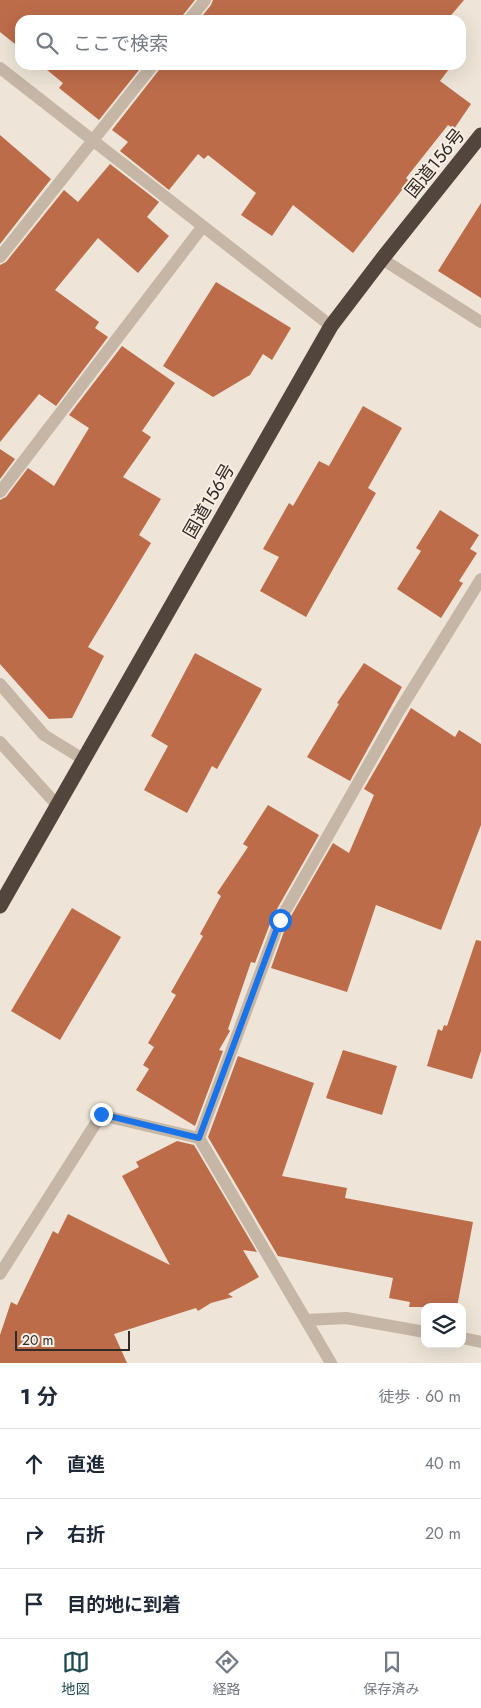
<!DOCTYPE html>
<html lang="ja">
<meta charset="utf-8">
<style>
body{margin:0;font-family:Jost,"Noto Sans JP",sans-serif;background:#f6f6f7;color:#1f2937}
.controls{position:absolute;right:15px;bottom:15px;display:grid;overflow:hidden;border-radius:10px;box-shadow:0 5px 20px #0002}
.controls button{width:45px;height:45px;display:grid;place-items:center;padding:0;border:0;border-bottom:1px solid #e0e1e3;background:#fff;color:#1f2937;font:25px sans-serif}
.scale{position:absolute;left:15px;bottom:12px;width:115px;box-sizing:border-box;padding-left:5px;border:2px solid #322a26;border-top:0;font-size:14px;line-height:18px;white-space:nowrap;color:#322a26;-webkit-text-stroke:4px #f7efe4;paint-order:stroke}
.stop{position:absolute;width:15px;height:15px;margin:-11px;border:4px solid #1a73e8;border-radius:50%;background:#fff}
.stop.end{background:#1a73e8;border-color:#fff;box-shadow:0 1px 5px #0008}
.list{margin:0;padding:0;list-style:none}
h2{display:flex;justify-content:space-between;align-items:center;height:65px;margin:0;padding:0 20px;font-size:21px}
h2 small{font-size:16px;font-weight:400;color:#747a83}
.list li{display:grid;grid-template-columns:32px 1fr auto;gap:15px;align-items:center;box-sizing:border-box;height:70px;padding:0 20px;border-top:1px solid #e0e1e3}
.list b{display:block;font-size:19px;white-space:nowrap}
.list em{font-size:16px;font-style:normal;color:#747a83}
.icon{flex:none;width:28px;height:28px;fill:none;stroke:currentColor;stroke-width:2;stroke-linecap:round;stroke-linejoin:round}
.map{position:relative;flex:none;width:481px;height:1363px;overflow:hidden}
.search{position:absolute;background:#fff;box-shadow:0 5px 20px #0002;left:15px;right:15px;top:15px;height:55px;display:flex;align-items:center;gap:12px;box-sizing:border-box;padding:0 18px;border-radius:15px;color:#747a83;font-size:19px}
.sheet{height:275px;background:#fff}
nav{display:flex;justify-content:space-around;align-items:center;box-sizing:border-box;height:70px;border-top:1px solid #e0e1e3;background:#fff;font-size:14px;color:#747a83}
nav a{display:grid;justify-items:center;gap:2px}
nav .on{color:#1f4a50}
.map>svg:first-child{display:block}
</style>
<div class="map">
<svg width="481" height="1363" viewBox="0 0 481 1363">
<rect width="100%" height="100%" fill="#eee5d8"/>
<path fill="#bc6c49" d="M 0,0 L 195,0 L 183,15 L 181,20 L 20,20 L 20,48 L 0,32 Z
M 213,0 L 464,0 L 447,20 L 199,20 L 211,5 Z
M 41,65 L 143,65 L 99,120 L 59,88 L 63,83 Z
M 161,65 L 452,65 L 440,81 L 471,104 L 454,129 L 448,125 L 406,178 L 409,181 L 353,253 L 293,205 L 272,236 L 241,215 L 256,193 L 208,155 L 204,159 L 198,154 L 169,190 L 120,151 L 128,142 L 112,130 L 159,70 Z
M 0,135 L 51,179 L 0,244 Z
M 110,164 L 159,202 L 147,217 L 169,236 L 138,273 L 98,238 L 55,290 L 99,322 L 95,328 L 108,337 L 56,406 L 39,394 L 0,442 L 0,265 L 6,262 L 64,190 L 78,202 Z
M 481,203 L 481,298 L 438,271 Z
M 216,282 L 291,328 L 272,360 L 263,354 L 250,375 L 213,397 L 163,366 Z
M 122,346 L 175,383 L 142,431 L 151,437 L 123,477 L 161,499 L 139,535 L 151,543 L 88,647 L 104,656 L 72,718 L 49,719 L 0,664 L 0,500 L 6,497 L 28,468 L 54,486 L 89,428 L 69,415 Z
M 363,406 L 402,428 L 368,488 L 376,493 L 306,617 L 260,591 L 279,557 L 263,549 L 289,503 L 293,506 L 319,461 L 329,466 Z
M 0,449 L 15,459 L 0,479 Z
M 440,510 L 479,535 L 470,549 L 477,553 L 459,581 L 463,583 L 441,618 L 397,589 L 421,551 L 416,548 Z
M 195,653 L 262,689 L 217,769 L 212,766 L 187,813 L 144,790 L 168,746 L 151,736 Z
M 364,663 L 402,687 L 350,781 L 307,757 L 339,704 L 337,703 Z
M 411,708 L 455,737 L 459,730 L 481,744 L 481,825 L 441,930 L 376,905 L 347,992 L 271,968 L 287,923 L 333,843 L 349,853 L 374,795 L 364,789 Z
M 268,805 L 319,835 L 273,916 L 255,963 L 251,962 L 228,1029 L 230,1031 L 219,1050 L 223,1051 L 195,1126 L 136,1090 L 149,1069 L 143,1065 L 154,1047 L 148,1043 L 176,995 L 171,992 L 203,936 L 200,934 L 221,896 L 217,893 L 248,847 L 243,844 Z
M 72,908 L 121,937 L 60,1040 L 11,1011 Z
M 476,940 L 481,941 L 481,1051 L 472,1079 L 427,1066 L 438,1029 L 442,1031 L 444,1025 L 447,1026 Z
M 343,1050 L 397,1066 L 382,1115 L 326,1098 Z
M 238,1056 L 314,1083 L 282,1176 L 347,1188 L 345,1198 L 473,1222 L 457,1307 L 409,1307 L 410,1302 L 389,1298 L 393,1278 L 278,1256 L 208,1137 Z
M 177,1141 L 194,1145 L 257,1252 L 243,1250 L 259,1277 L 228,1294 L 233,1297 L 211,1303 L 198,1311 L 196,1308 L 114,1334 L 127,1363 L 0,1363 L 0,1335 L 11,1302 L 17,1305 L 53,1231 L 58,1234 L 68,1214 L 170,1265 L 122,1176 L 139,1167 L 136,1162 Z"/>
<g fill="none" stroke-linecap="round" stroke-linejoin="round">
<path stroke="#c5b6a6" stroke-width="12" d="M 189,20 L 205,0
M 0,68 L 331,326
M 0,257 L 153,65
M 382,259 L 481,322
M 0,492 L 203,226
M 0,684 L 44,735 L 83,759
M 0,742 L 57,805
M 199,1138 L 331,1363
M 0,1274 L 101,1115 L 199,1138 L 280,920 L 399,711 L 481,579
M 306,1320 L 346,1318 L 425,1332
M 462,1338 L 481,1342"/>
<path stroke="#52453e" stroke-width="15" d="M 0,906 L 331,326 L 382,259 L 481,135"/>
</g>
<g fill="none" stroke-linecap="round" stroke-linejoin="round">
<path stroke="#1a73e8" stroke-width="6" d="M 101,1114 L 199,1138 L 280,920"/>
</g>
<g text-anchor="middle" stroke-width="4" stroke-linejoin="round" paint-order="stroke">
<g font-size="18" fill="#322a26" stroke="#f7efe4">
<text transform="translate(435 163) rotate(-51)" y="6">国道156号</text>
<text transform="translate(209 501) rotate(-60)" y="6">国道156号</text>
</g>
</g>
</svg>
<div class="controls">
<button><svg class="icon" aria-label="layers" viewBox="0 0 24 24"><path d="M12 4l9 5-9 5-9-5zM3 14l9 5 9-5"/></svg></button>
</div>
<div class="scale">20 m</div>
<div class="stop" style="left:280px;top:920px"></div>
<div class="stop end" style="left:101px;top:1114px"></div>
<div class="search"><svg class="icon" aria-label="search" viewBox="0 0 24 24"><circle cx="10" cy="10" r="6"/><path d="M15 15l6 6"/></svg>ここで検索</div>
</div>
<section class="sheet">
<h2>1 分<small>徒歩 · 60 m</small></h2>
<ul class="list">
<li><svg class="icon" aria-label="ahead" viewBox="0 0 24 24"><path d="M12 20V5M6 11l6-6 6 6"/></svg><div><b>直進</b></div><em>40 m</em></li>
<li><svg class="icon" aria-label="right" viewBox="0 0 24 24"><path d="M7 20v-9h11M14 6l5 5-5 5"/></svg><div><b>右折</b></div><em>20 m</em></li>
<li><svg class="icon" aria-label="arrive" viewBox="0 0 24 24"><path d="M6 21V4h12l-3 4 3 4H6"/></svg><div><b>目的地に到着</b></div></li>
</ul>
</section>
<nav>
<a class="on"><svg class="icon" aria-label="map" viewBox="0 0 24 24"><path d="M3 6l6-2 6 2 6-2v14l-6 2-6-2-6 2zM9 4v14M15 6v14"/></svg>地図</a>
<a><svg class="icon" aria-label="directions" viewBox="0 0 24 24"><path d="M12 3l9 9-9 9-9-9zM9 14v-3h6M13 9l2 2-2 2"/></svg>経路</a>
<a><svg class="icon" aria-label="saved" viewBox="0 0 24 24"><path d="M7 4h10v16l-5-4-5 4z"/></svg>保存済み</a>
</nav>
